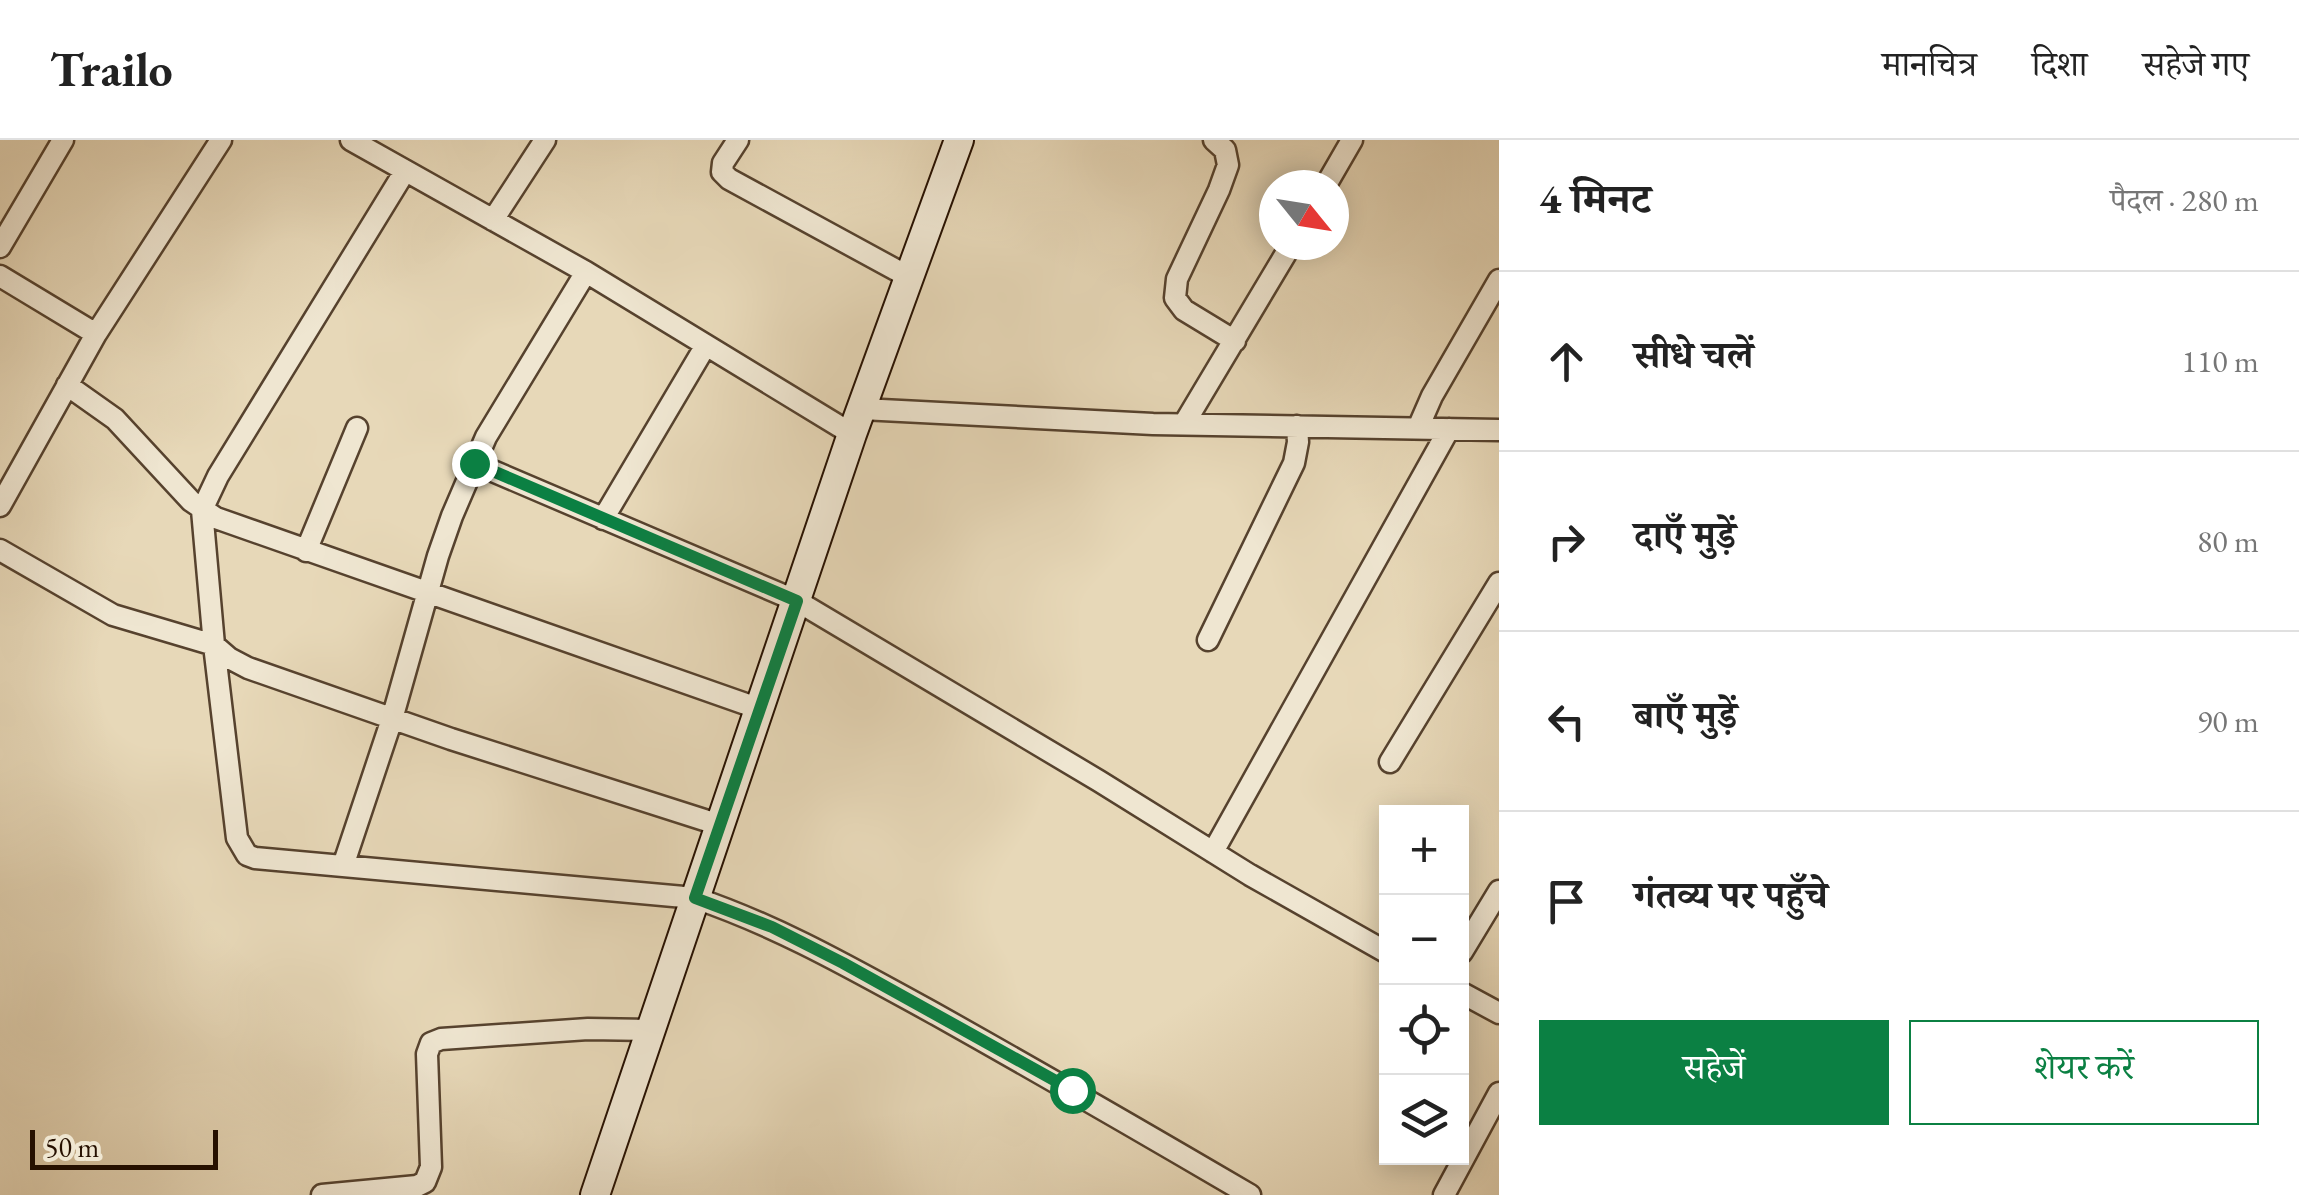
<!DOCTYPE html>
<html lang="hi">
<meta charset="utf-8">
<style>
body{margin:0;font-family:"EB Garamond","Noto Serif Devanagari",serif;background:#f6f6f6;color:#222}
.controls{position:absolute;right:30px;bottom:30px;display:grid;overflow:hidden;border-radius:0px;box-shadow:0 5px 25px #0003}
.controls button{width:90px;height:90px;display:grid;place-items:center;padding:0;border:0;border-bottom:2px solid #e0e0e0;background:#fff;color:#222;font:50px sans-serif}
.compass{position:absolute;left:1259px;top:30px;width:90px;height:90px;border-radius:50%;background:#fff;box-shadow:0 5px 25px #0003;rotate:120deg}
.scale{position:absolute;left:30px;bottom:25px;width:188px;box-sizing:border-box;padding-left:10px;border:5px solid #261000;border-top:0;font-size:28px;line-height:35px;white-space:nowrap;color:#261000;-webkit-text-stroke:8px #efe6d1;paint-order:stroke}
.stop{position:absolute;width:30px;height:30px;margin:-22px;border:8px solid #0b8043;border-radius:50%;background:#fff}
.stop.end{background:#0b8043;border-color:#fff;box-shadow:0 2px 10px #0008}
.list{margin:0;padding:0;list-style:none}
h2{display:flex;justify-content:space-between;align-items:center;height:130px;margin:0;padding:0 40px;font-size:42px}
h2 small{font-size:32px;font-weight:400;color:#767676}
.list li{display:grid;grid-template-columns:65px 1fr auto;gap:30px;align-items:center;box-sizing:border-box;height:180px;padding:0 40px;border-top:2px solid #e0e0e0}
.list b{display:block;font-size:38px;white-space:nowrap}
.list em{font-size:32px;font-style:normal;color:#767676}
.actions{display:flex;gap:20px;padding:30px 40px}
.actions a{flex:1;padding:22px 0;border:2px solid #0b8043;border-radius:0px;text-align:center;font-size:35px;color:#0b8043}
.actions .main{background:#0b8043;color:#fff}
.icon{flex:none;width:55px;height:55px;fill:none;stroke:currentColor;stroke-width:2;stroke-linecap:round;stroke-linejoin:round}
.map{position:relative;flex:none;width:1499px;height:1055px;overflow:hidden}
header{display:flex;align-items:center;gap:60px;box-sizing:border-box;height:140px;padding:0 50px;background:#fff;border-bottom:2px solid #e0e0e0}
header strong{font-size:48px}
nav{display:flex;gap:55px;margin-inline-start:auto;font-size:35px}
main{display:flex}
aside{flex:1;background:#fff}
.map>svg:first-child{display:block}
</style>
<header>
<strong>Trailo</strong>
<nav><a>मानचित्र</a><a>दिशा</a><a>सहेजे गए</a></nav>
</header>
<main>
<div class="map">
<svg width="1499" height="1055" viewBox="0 0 1499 1055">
<rect width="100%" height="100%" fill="#e7d8b8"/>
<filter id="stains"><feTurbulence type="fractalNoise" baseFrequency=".002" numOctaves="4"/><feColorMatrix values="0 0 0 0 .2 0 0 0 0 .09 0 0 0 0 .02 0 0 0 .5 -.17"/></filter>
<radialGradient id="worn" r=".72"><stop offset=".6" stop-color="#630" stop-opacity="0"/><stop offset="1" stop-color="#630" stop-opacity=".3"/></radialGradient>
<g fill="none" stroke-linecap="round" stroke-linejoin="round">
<defs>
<path id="minor" d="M 351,0 L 586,132 L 852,294
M 738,0 L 723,23 L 722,32 L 729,39 L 909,137
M 1214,0 L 1225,10 L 1228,25 L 1219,50 L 1177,139 L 1175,158 L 1184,170 L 1235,201
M 405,31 L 218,336 L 202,370 L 214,505 L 237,698 L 247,715 L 255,718 L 695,758 C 781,787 858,832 937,875 C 1042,934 1146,994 1250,1055
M 1326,45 L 1352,0
M 493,80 L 545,0
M 0,107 L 63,0
M 0,136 L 96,194
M 67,245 L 115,279 L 191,361 L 216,378 L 760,569
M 862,269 L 1153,284 L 1499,290
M 1184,284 L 1291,105
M 1418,288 L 1432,256 L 1499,140
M 474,323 L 797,461 L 1099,641 L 1250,735 L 1386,812
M 0,366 L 96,194 L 221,0
M 603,379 L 706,205
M 0,410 L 113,475 L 214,505 L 229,518 L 248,528 L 451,599 L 720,685
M 306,411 L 357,288
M 1208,500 L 1294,323 L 1298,302 L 1297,286
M 1390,622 L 1499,443
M 1213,712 L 1449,289
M 343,726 L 392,579 L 438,416 L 452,376 L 486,297 L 586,132
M 1462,812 L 1499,751
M 1462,853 L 1499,873
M 322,1055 L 417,1046 L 425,1042 L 431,1027 L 427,914 L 431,903 L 441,899 L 588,889 L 651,890
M 1444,1055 L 1499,953"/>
<path id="secondary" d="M 595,1055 L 852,294 L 959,0"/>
</defs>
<use href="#minor" stroke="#56422e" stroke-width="25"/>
<use href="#secondary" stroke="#261000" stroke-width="32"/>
<use href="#minor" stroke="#efe6d1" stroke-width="20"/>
<use href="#secondary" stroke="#efe6d1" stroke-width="28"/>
</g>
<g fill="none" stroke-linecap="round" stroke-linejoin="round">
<path stroke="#0b8043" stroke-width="12" d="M 474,323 L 797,461 L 695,758 L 772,787 L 843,823 L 1072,950"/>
</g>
<rect width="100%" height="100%" filter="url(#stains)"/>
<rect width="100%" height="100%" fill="url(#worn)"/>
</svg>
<div class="controls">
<button>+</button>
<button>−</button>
<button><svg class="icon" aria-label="locate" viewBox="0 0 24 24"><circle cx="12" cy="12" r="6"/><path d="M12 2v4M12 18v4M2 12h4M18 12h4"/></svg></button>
<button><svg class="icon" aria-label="layers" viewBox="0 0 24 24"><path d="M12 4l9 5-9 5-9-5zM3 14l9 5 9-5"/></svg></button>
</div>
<svg class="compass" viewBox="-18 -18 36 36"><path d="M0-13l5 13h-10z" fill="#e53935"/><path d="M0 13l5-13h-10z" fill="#767676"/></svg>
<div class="scale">50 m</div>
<div class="stop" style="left:1072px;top:950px"></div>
<div class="stop end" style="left:474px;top:323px"></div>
</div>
<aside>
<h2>4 मिनट<small>पैदल · 280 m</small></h2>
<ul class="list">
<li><svg class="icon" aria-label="ahead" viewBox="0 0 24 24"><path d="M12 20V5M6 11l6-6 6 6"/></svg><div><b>सीधे चलें</b></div><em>110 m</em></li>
<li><svg class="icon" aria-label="right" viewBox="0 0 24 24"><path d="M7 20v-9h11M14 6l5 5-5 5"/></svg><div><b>दाएँ मुड़ें</b></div><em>80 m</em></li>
<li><svg class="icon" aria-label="left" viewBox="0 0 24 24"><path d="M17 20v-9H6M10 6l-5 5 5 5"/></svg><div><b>बाएँ मुड़ें</b></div><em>90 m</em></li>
<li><svg class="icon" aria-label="arrive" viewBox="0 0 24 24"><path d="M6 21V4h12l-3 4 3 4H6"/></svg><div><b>गंतव्य पर पहुँचे</b></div></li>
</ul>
<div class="actions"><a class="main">सहेजें</a><a>शेयर करें</a></div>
</aside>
</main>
